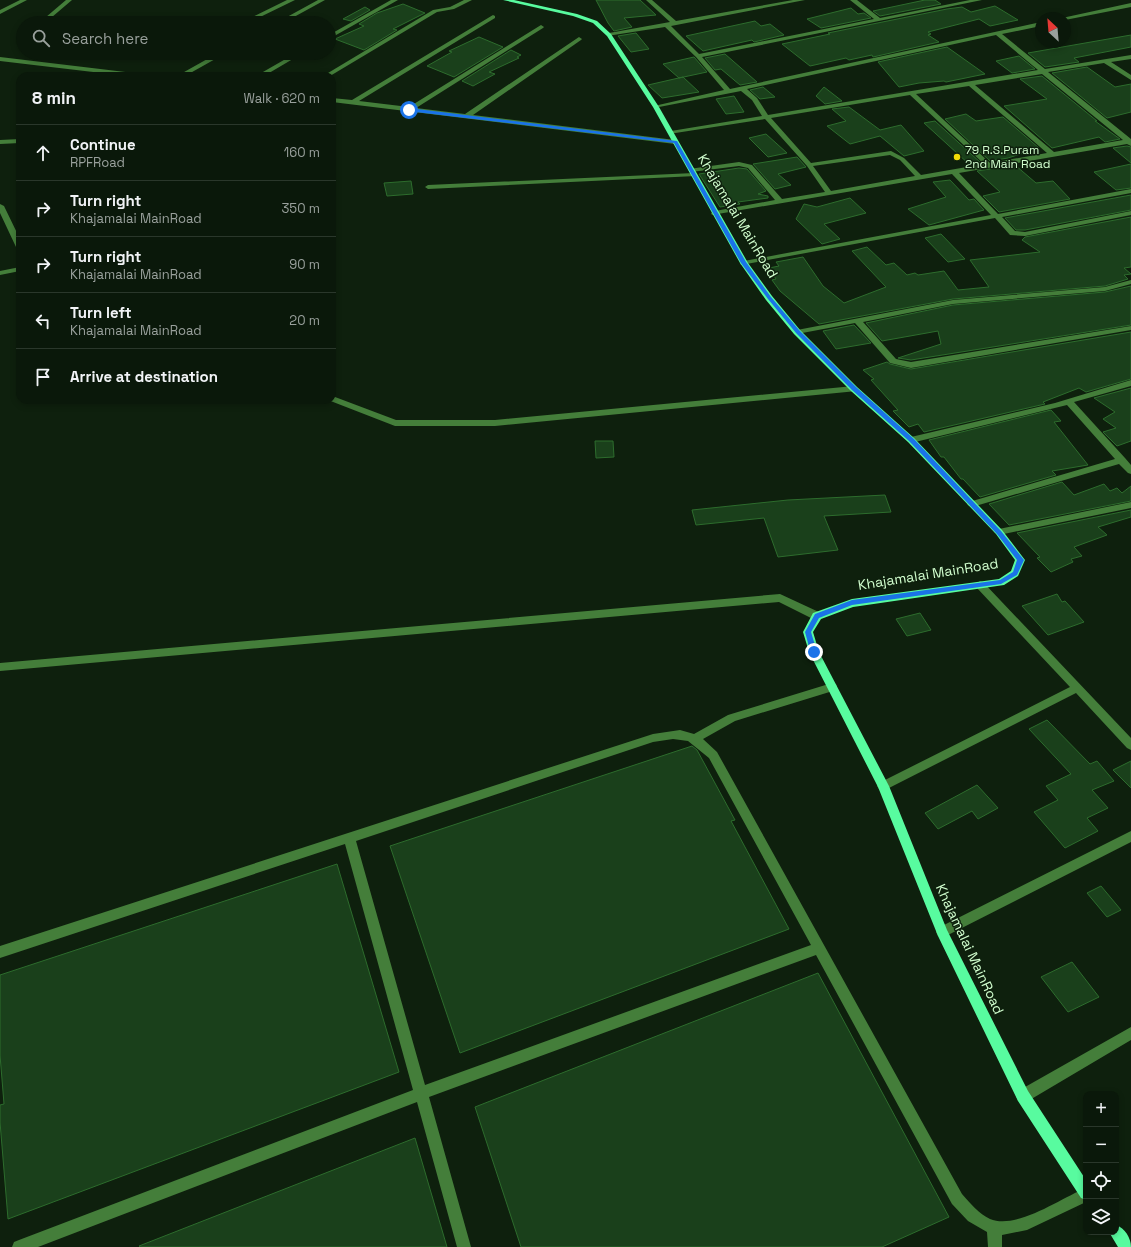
<!DOCTYPE html>
<meta charset="utf-8">
<style>
body{margin:0;font-family:"Space Grotesk",sans-serif;background:#132113;color:#f1f3f6}
.controls{position:absolute;right:12px;bottom:12px;display:grid;overflow:hidden;border-radius:8px;box-shadow:0 2px 6px #0003}
.controls button{width:36px;height:36px;display:grid;place-items:center;padding:0;border:0;border-bottom:1px solid #2a372b;background:#0a180a;color:#f1f3f6;font:20px sans-serif}
.compass{position:absolute;left:1035px;top:12px;width:36px;height:36px;border-radius:50%;background:#0a180a;box-shadow:0 2px 6px #0003;rotate:334deg}
.stop{position:absolute;width:12px;height:12px;margin:-9px;border:3px solid #1a73e8;border-radius:50%;background:#fff}
.stop.end{background:#1a73e8;border-color:#fff;box-shadow:0 1px 4px #0008}
.list{margin:0;padding:0;list-style:none}
h2{display:flex;justify-content:space-between;align-items:center;height:52px;margin:0;padding:0 16px;font-size:17px}
h2 small{font-size:13px;font-weight:400;color:#99a09c}
.list li{display:grid;grid-template-columns:26px 1fr auto;gap:12px;align-items:center;box-sizing:border-box;height:56px;padding:0 16px;border-top:1px solid #2a372b}
.list b{display:block;font-size:15px;white-space:nowrap}
.list p{margin:0;font-size:13px;white-space:nowrap;color:#99a09c}
.list em{font-size:13px;font-style:normal;color:#99a09c}
.icon{flex:none;width:22px;height:22px;fill:none;stroke:currentColor;stroke-width:2;stroke-linecap:round;stroke-linejoin:round}
.map{position:relative;flex:none;width:1131px;height:1247px;overflow:hidden}
.search{position:absolute;background:#0a180a;box-shadow:0 2px 6px #0003;left:16px;top:16px;width:320px;height:44px;display:flex;align-items:center;gap:10px;box-sizing:border-box;padding:0 14px;border-radius:22px;color:#99a09c;font-size:15px}
.panel{position:absolute;background:#0a180a;box-shadow:0 2px 6px #0003;left:16px;top:72px;width:320px;height:332px;border-radius:12px}
.map>svg:first-child{display:block}
</style>
<div class="map">
<svg width="1131" height="1247" viewBox="0 0 1131 1247">
<rect width="100%" height="100%" fill="#0e200d"/>
<path fill="#1a401b" stroke="#2d6c2d" d="M 596,0 L 640,0 L 656,15 L 624,18 L 632,27 L 614,31 L 608,23 Z
M 925,0 L 935,0 L 941,4 L 880,16 L 873,11 Z
M 403,4 L 425,13 L 393,29 L 397,30 L 364,50 L 335,39 L 364,26 L 359,24 L 377,13 Z
M 995,6 L 1018,20 L 990,26 L 979,19 L 928,32 L 931,34 L 928,35 L 939,42 L 873,57 L 872,55 L 849,60 L 846,58 L 810,66 L 782,44 L 830,34 L 828,33 L 947,9 L 962,7 L 971,12 Z
M 365,7 L 370,10 L 351,21 L 343,19 Z
M 851,8 L 858,14 L 864,13 L 871,18 L 821,28 L 807,19 Z
M 755,21 L 761,26 L 770,24 L 784,35 L 754,42 L 752,40 L 703,51 L 686,36 Z
M 636,33 L 649,49 L 631,52 L 618,36 Z
M 1131,35 L 1131,47 L 1074,58 L 1079,62 L 1045,67 L 1028,53 Z
M 479,37 L 503,47 L 454,77 L 427,66 L 452,52 L 449,51 Z
M 947,47 L 985,74 L 946,82 L 944,81 L 919,83 L 899,87 L 878,62 Z
M 511,50 L 521,55 L 517,57 L 519,58 L 489,72 L 495,74 L 473,86 L 462,81 Z
M 725,54 L 757,82 L 740,85 L 721,69 L 715,70 L 705,58 Z
M 1019,56 L 1035,69 L 1012,73 L 996,61 Z
M 694,57 L 707,72 L 679,78 L 663,64 Z
M 1087,67 L 1115,87 L 1131,84 L 1131,112 L 1107,118 L 1052,73 Z
M 1042,76 L 1097,121 L 1095,121 L 1120,139 L 1105,142 L 1099,137 L 1052,148 L 1004,106 L 1047,99 L 1020,79 Z
M 683,77 L 699,92 L 662,98 L 648,85 Z
M 763,87 L 775,97 L 760,99 L 750,90 Z
M 824,87 L 842,101 L 825,104 L 816,96 Z
M 734,96 L 744,112 L 726,114 L 716,99 Z
M 849,107 L 880,130 L 901,125 L 924,151 L 904,156 L 880,136 L 850,144 L 827,126 L 846,121 L 832,109 Z
M 966,114 L 976,121 L 1003,117 L 1039,148 L 1008,158 L 990,161 L 945,119 Z
M 935,121 L 981,163 L 970,165 L 924,123 Z
M 766,134 L 787,153 L 768,157 L 749,138 Z
M 1127,146 L 1131,147 L 1131,163 L 1113,148 Z
M 797,157 L 806,167 L 778,174 L 791,185 L 775,189 L 753,164 Z
M 1131,164 L 1131,188 L 1116,190 L 1094,172 Z
M 1015,165 L 1036,183 L 1053,181 L 1070,199 L 999,212 L 983,196 L 1000,192 L 977,171 Z
M 739,168 L 747,169 L 766,191 L 758,194 L 768,196 L 768,198 L 738,202 L 740,204 L 720,207 L 699,174 Z
M 950,180 L 969,200 L 974,199 L 984,210 L 929,225 L 908,209 L 946,197 L 933,182 Z
M 411,181 L 413,194 L 387,196 L 384,183 Z
M 1131,195 L 1131,210 L 1025,230 L 1016,230 L 1005,218 Z
M 850,198 L 866,213 L 824,224 L 840,239 L 822,244 L 796,219 L 804,204 L 817,207 Z
M 1131,217 L 1131,267 L 1124,268 L 1131,274 L 1124,275 L 1128,279 L 1105,286 L 953,299 L 819,324 L 780,291 L 772,280 L 776,279 L 769,268 L 779,266 L 776,262 L 803,257 L 823,286 L 844,303 L 886,287 L 852,251 L 867,247 L 886,265 L 894,263 L 907,275 L 915,273 L 918,275 L 944,271 L 958,290 L 989,287 L 970,260 L 1040,252 L 1022,240 L 1025,237 Z
M 941,234 L 965,259 L 948,262 L 925,238 Z
M 1131,286 L 1131,325 L 911,360 L 898,358 L 941,344 L 938,331 L 882,341 L 866,323 L 953,305 L 1105,292 Z
M 854,325 L 871,343 L 836,349 L 823,331 Z
M 1131,332 L 1131,379 L 1086,392 L 1079,388 L 1043,402 L 1045,404 L 924,432 L 918,424 L 909,427 L 893,411 L 898,410 L 871,380 L 874,379 L 863,370 L 887,362 L 890,364 L 911,369 Z
M 1131,388 L 1131,441 L 1117,446 L 1103,432 L 1116,428 L 1103,419 L 1115,412 L 1094,398 Z
M 1051,410 L 1061,421 L 1054,422 L 1088,465 L 1052,471 L 1056,475 L 980,497 L 963,479 L 961,479 L 944,457 L 941,457 L 929,440 Z
M 595,441 L 613,441 L 614,457 L 596,458 Z
M 1062,482 L 1074,495 L 1104,484 L 1110,491 L 1117,488 L 1122,493 L 1131,486 L 1131,501 L 1009,525 L 989,504 Z
M 885,495 L 891,512 L 824,516 L 838,550 L 778,557 L 764,518 L 696,525 L 692,510 L 788,500 Z
M 1131,510 L 1131,517 L 1098,527 L 1107,535 L 1074,547 L 1082,556 L 1071,559 L 1073,562 L 1051,572 L 1037,558 L 1040,557 L 1017,533 Z
M 1057,594 L 1062,602 L 1065,601 L 1084,622 L 1048,635 L 1022,606 Z
M 920,613 L 931,630 L 907,636 L 896,619 Z
M 1047,720 L 1090,764 L 1097,761 L 1114,781 L 1092,790 L 1108,808 L 1087,818 L 1098,831 L 1065,848 L 1034,812 L 1058,800 L 1046,786 L 1071,774 L 1029,729 Z
M 692,746 L 697,750 L 735,820 L 731,821 L 789,929 L 460,1053 L 390,846 Z
M 1131,761 L 1131,788 L 1113,770 Z
M 977,785 L 998,808 L 978,819 L 972,811 L 938,829 L 925,813 Z
M 337,864 L 399,1072 L 8,1219 L 0,1122 L 0,1105 L 4,1104 L 0,1055 L 0,975 Z
M 1101,886 L 1121,910 L 1107,917 L 1087,893 Z
M 1072,962 L 1099,997 L 1068,1012 L 1041,977 Z
M 818,973 L 949,1217 L 882,1247 L 521,1247 L 475,1107 Z
M 415,1138 L 447,1247 L 140,1247 L 139,1246 Z"/>
<g fill="none" stroke-linecap="round" stroke-linejoin="round">
<path fill="#447e3a" fill-rule="evenodd" d="M 20,0 L 27,0 L 0,14 L 0,10 Z
M 66,0 L 72,0 L 45,23 L 39,23 Z
M 287,0 L 295,0 L 248,23 L 240,23 Z
M 318,0 L 325,0 L 283,23 L 276,23 Z
M 391,0 L 398,0 L 329,39 L 329,35 Z
M 464,0 L 472,0 L 454,9 L 437,12 L 330,76 L 323,76 L 433,10 L 450,7 Z
M 646,0 L 652,0 L 676,21 L 793,0 L 805,0 L 671,26 L 699,54 L 874,19 L 850,0 L 857,0 L 880,18 L 970,0 L 982,0 L 702,57 L 730,89 L 1041,22 L 1041,26 L 1002,34 L 1045,69 L 1131,55 L 1131,59 L 1111,62 L 1131,75 L 1131,80 L 1104,63 L 1048,72 L 1131,139 L 1131,146 L 1127,144 L 959,173 L 998,214 L 1131,189 L 1131,193 L 1002,217 L 1015,231 L 1025,232 L 1131,211 L 1131,215 L 1025,236 L 1010,235 L 995,218 L 741,265 L 740,263 L 744,261 L 991,215 L 952,174 L 712,215 L 711,213 L 715,211 L 775,200 L 748,168 L 739,166 L 691,172 L 688,170 L 689,169 L 739,162 L 752,165 L 782,199 L 825,192 L 807,166 L 765,119 L 669,134 L 669,132 L 671,131 L 762,116 L 752,100 L 741,91 L 654,108 L 654,106 L 724,90 L 696,57 L 665,27 L 607,36 L 607,34 L 609,33 L 670,22 ZM 996,35 L 1038,70 L 768,115 L 757,98 L 747,89 ZM 1042,74 L 1123,140 L 1054,152 L 975,85 ZM 969,86 L 1047,153 L 990,163 L 916,94 ZM 910,95 L 984,164 L 921,175 L 904,158 L 891,151 L 811,163 L 771,118 ZM 890,155 L 900,160 L 915,176 L 831,191 L 813,166 Z
M 1131,3 L 1131,7 L 1065,20 L 1065,18 L 1062,18 Z
M 493,15 L 495,16 L 495,18 L 359,101 L 409,107 L 541,25 L 544,27 L 543,28 L 416,108 L 465,114 L 579,37 L 582,39 L 581,40 L 473,115 L 675,140 L 678,142 L 675,144 L 332,102 L 332,98 L 352,100 Z
M 218,53 L 226,53 L 185,76 L 177,76 Z
M 296,53 L 303,53 L 264,76 L 256,76 Z
M 0,57 L 142,74 L 145,76 L 127,76 L 0,61 Z
M 20,139 L 20,143 L 0,144 L 0,140 Z
M 694,173 L 697,175 L 696,176 L 428,189 L 425,187 L 428,185 Z
M 0,204 L 4,206 L 20,239 L 20,249 L 16,247 L 0,213 Z
M 20,267 L 20,271 L 0,275 L 0,271 Z
M 1131,280 L 1131,284 L 1105,291 L 953,304 L 863,322 L 896,359 L 911,362 L 1131,326 L 1131,330 L 911,368 L 890,363 L 855,323 L 797,334 L 793,332 L 797,330 L 953,300 L 1105,287 Z
M 1131,380 L 1131,386 L 1074,402 L 1125,458 L 1131,465 L 1131,474 L 1128,473 L 1119,464 L 972,507 L 969,506 L 967,504 L 969,502 L 1115,459 L 1067,405 L 911,443 L 907,440 L 911,437 L 1055,403 Z
M 854,386 L 858,389 L 857,391 L 495,426 L 395,426 L 328,400 L 332,400 L 332,396 L 335,397 L 396,420 L 495,420 Z
M 1131,502 L 1131,508 L 999,535 L 994,532 L 999,529 Z
M 980,581 L 983,582 L 1131,738 L 1131,750 L 1127,748 L 1076,693 L 887,789 L 883,791 L 879,789 L 877,786 L 879,783 L 1070,687 L 977,588 L 975,585 Z
M 780,594 L 821,613 L 822,616 L 821,619 L 813,619 L 779,602 L 0,671 L 0,663 Z
M 832,683 L 836,684 L 837,687 L 836,690 L 735,721 L 703,739 L 717,752 L 962,1194 C 970,1203 979,1214 990,1219 C 1017,1230 1061,1198 1086,1188 L 1086,1202 L 1027,1230 L 1002,1235 L 1002,1247 L 988,1247 L 987,1232 L 968,1221 L 952,1204 L 816,955 L 429,1097 L 471,1247 L 457,1247 L 417,1102 L 38,1247 L 12,1247 L 14,1242 L 19,1240 L 413,1090 L 345,844 L 0,958 L 0,946 L 653,734 L 680,730 L 694,734 L 728,715 ZM 673,739 L 688,741 L 709,758 L 811,945 L 425,1085 L 356,841 L 653,742 Z
M 1131,831 L 1131,842 L 946,936 L 942,938 L 938,936 L 936,932 L 938,928 Z
M 1131,1027 L 1131,1040 L 1028,1101 L 1023,1103 L 1018,1101 L 1016,1096 L 1018,1091 Z"/>
<path fill="#58fb9f" fill-rule="evenodd" d="M 503,0 L 514,0 L 577,14 L 597,21 L 611,34 L 659,107 L 748,263 L 772,296 L 800,330 L 857,387 L 914,438 L 1002,530 L 1025,560 L 1018,576 L 1004,585 L 853,607 L 821,619 L 813,632 L 819,652 L 889,786 L 947,930 L 1028,1091 L 1086,1180 L 1086,1200 L 1081,1198 L 1018,1101 L 938,936 L 878,787 L 809,652 L 803,632 L 813,613 L 852,599 L 999,579 L 1011,571 L 1015,560 L 996,534 L 908,442 L 851,391 L 794,334 L 766,300 L 740,263 L 653,107 L 607,36 L 593,23 L 573,16 Z
M 1116,1225 C 1125,1228 1131,1238 1131,1247 L 1118,1247 L 1109,1232 L 1116,1232 Z"/>
</g>
<path fill="#1a73e8" d="M 409,108 L 677,141 L 746,262 L 771,297 L 799,330 L 856,387 L 914,439 L 1001,531 L 1024,560 L 1017,575 L 1001,584 L 852,605 L 819,618 L 811,632 L 817,652 L 814,655 L 811,654 L 805,632 L 815,614 L 852,600 L 1000,580 L 1013,572 L 1017,560 L 997,534 L 909,441 L 852,390 L 796,333 L 768,299 L 741,263 L 674,143 L 407,111 Z"/>
<circle fill="#f1dc06" stroke="#0e200d" stroke-width="1.5" cx="957" cy="157" r="4"/>
<g text-anchor="middle" stroke-width="3" stroke-linejoin="round" paint-order="stroke">
<g font-size="12" fill="#d1fece" stroke="#0e200d" text-anchor="start">
<text x="965" y="154">79 R.S.Puram<tspan x="965" dy="14">2nd Main Road</tspan></text>
</g>
<g font-size="14" fill="#d1fece" stroke="#0e200d">
<text transform="translate(738 216) rotate(59)" y="5">Khajamalai MainRoad</text>
<text transform="translate(928 574) rotate(-9)" y="5">Khajamalai MainRoad</text>
<text transform="translate(970 949) rotate(65)" y="5">Khajamalai MainRoad</text>
</g>
</g>
</svg>
<div class="controls">
<button>+</button>
<button>−</button>
<button><svg class="icon" aria-label="locate" viewBox="0 0 24 24"><circle cx="12" cy="12" r="6"/><path d="M12 2v4M12 18v4M2 12h4M18 12h4"/></svg></button>
<button><svg class="icon" aria-label="layers" viewBox="0 0 24 24"><path d="M12 4l9 5-9 5-9-5zM3 14l9 5 9-5"/></svg></button>
</div>
<svg class="compass" viewBox="-18 -18 36 36"><path d="M0-13l5 13h-10z" fill="#e53935"/><path d="M0 13l5-13h-10z" fill="#99a09c"/></svg>
<div class="stop" style="left:409px;top:110px"></div>
<div class="stop end" style="left:814px;top:652px"></div>
<div class="search"><svg class="icon" aria-label="search" viewBox="0 0 24 24"><circle cx="10" cy="10" r="6"/><path d="M15 15l6 6"/></svg>Search here</div>
<section class="panel">
<h2>8 min<small>Walk · 620 m</small></h2>
<ul class="list">
<li><svg class="icon" aria-label="ahead" viewBox="0 0 24 24"><path d="M12 20V5M6 11l6-6 6 6"/></svg><div><b>Continue</b><p>RPFRoad</p></div><em>160 m</em></li>
<li><svg class="icon" aria-label="right" viewBox="0 0 24 24"><path d="M7 20v-9h11M14 6l5 5-5 5"/></svg><div><b>Turn right</b><p>Khajamalai MainRoad</p></div><em>350 m</em></li>
<li><svg class="icon" aria-label="right" viewBox="0 0 24 24"><path d="M7 20v-9h11M14 6l5 5-5 5"/></svg><div><b>Turn right</b><p>Khajamalai MainRoad</p></div><em>90 m</em></li>
<li><svg class="icon" aria-label="left" viewBox="0 0 24 24"><path d="M17 20v-9H6M10 6l-5 5 5 5"/></svg><div><b>Turn left</b><p>Khajamalai MainRoad</p></div><em>20 m</em></li>
<li><svg class="icon" aria-label="arrive" viewBox="0 0 24 24"><path d="M6 21V4h12l-3 4 3 4H6"/></svg><div><b>Arrive at destination</b></div></li>
</ul>
</section>
</div>
